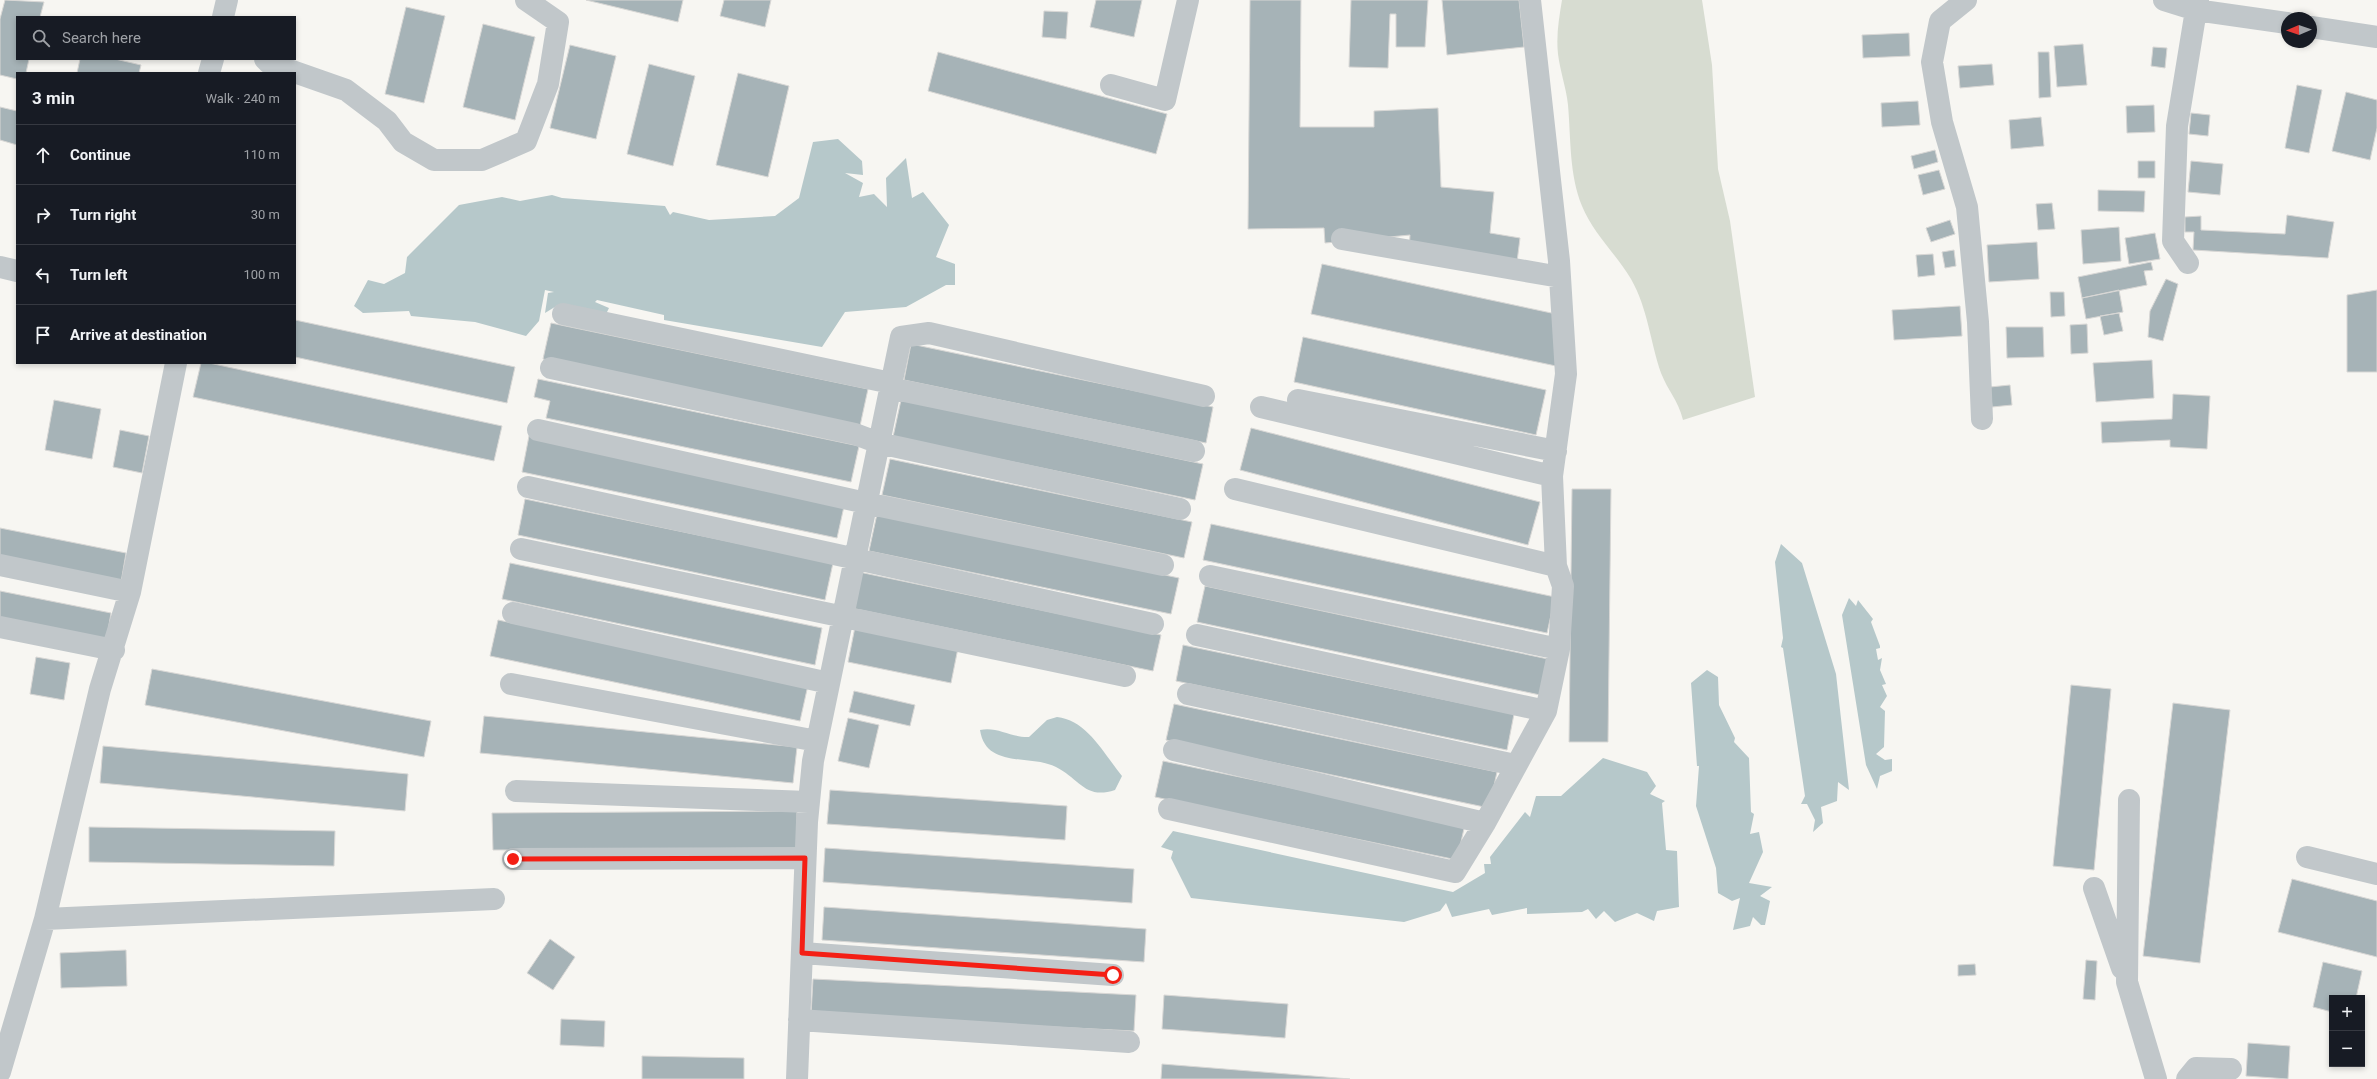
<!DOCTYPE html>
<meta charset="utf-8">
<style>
body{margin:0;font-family:Roboto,sans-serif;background:#20242c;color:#f1f3f6}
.controls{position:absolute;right:12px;bottom:12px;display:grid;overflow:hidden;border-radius:0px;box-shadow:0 2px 6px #0003}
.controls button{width:36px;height:36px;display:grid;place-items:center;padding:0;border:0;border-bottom:1px solid #363941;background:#171b24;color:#f1f3f6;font:20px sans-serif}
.compass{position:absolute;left:2281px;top:12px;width:36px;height:36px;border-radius:50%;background:#171b24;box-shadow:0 2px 6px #0003;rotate:268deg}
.stop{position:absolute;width:12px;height:12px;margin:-9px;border:3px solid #f41f15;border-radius:50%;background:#fff}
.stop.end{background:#f41f15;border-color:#fff;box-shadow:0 1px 4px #0008}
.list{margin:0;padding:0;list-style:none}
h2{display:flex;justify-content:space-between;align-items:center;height:52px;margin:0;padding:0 16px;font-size:17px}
h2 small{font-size:13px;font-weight:400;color:#9ea1a6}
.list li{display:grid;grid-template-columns:26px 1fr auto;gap:12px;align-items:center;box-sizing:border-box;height:60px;padding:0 16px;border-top:1px solid #363941}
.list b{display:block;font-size:15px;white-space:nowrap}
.list em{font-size:13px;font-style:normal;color:#9ea1a6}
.icon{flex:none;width:22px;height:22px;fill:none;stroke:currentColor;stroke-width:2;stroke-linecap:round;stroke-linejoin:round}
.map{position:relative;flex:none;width:2377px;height:1079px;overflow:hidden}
.search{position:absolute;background:#171b24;box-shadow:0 2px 6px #0003;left:16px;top:16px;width:280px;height:44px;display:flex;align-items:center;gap:10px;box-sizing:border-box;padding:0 14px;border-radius:0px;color:#9ea1a6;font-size:15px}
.panel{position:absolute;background:#171b24;box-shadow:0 2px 6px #0003;left:16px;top:72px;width:280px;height:292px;border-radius:0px}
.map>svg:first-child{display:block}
</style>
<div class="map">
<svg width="2377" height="1079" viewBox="0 0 2377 1079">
<rect width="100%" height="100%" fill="#f7f6f2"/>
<path fill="#d7dcd1" d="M 1562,0 L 1702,0 L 1712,65 L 1718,169 L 1730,221 L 1755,397 L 1683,420 C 1678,400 1668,391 1661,373 C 1650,341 1648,309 1631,279 C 1616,254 1593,233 1582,206 C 1569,174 1571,139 1568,105 C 1566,87 1560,71 1558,54 C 1556,36 1559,18 1562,0 Z"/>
<path fill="#b6c8ca" d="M 838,139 L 862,161 L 863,175 L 845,173 L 863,183 L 859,197 L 874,194 L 887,207 L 886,178 L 906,158 L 912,198 L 923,192 L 949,225 L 936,257 L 955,264 L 955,285 L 946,285 L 906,307 L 845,312 L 822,347 L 664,320 L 664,315 L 597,300 L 595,302 L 609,308 L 606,314 L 558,305 L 545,313 L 548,293 L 554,292 L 545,290 L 539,321 L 526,336 L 475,322 L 411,316 L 409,311 L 363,313 L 354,306 L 368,280 L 384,284 L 405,273 L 407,257 L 459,205 L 502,197 L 520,201 L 552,195 L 562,198 L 665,206 L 670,215 L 673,212 L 709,220 L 775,216 L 799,198 L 813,142 Z
M 1781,544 L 1802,563 L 1836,674 L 1849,790 L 1838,782 L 1837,801 L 1821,807 L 1823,823 L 1813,832 L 1815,820 L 1807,804 L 1801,804 L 1805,796 L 1783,648 L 1781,647 L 1783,638 L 1775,562 Z
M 1849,598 L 1856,606 L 1858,600 L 1873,619 L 1871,622 L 1880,646 L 1880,648 L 1876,649 L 1878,660 L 1882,658 L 1880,670 L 1886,684 L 1882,685 L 1887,696 L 1880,707 L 1885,711 L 1884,747 L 1876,754 L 1885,760 L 1892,759 L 1892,771 L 1880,776 L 1877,789 L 1866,765 L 1842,615 Z
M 1707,670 L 1718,677 L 1719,705 L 1735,738 L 1734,742 L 1749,758 L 1751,812 L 1754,814 L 1750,834 L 1759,832 L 1763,852 L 1749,883 L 1772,887 L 1760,896 L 1770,901 L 1765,925 L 1761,925 L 1753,917 L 1750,926 L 1733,930 L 1740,898 L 1732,901 L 1718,893 L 1716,868 L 1696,806 L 1699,766 L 1697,766 L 1691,683 Z
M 1057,717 C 1087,720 1104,754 1122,776 L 1115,790 C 1085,800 1080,779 1056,767 C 1030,754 986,769 980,730 C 997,726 1012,738 1029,737 L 1047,720 Z
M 1603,758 L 1647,772 L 1656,786 L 1650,794 L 1665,801 L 1662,803 L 1666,850 L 1677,851 L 1679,907 L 1657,911 L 1654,921 L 1637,913 L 1615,922 L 1604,911 L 1596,919 L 1588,909 L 1582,912 L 1527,914 L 1527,908 L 1492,915 L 1489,909 L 1452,917 L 1446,903 L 1440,911 L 1404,922 L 1191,898 L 1171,858 L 1173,851 L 1161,847 L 1173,831 L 1453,892 L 1485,873 L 1484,864 L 1491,864 L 1490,857 L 1525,812 L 1530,817 L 1536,796 L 1561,796 Z"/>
<path fill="#a6b3b7" stroke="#d8d7d5" d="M 5,0 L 44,2 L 40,17 L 17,17 L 17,59 L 29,59 L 26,73 L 17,73 L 17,79 L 0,75 L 0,19 Z
M 586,0 L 683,0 L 678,22 Z
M 724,0 L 771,0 L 765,27 L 720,16 Z
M 1096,0 L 1142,0 L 1134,37 L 1090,27 Z
M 1250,0 L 1301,0 L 1300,127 L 1374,127 L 1374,111 L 1438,108 L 1441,187 L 1494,192 L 1490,233 L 1520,238 L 1517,262 L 1409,251 L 1410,235 L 1325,243 L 1324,228 L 1248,229 Z
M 1351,0 L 1428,0 L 1425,47 L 1396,47 L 1396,14 L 1390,14 L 1388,68 L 1349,67 Z
M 1442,0 L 1519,0 L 1524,47 L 1447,55 Z
M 406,7 L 445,16 L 424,103 L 385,94 Z
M 1044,11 L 1068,12 L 1066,39 L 1042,37 Z
M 483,24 L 535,37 L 515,120 L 463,107 Z
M 1909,33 L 1910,56 L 1863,58 L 1862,35 Z
M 2083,44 L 2087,85 L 2057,87 L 2054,46 Z
M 570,45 L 616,56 L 596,139 L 550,128 Z
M 2153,47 L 2167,48 L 2165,68 L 2151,66 Z
M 938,52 L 1167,114 L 1156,154 L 928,91 Z
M 2038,52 L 2049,52 L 2051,97 L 2039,98 Z
M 80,59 L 115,59 L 141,65 L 139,73 L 77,73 Z
M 649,64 L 695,76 L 673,166 L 627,154 Z
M 1992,64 L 1994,85 L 1960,88 L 1958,66 Z
M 738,73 L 789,86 L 768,177 L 716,165 Z
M 2297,85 L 2322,90 L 2309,153 L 2285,148 Z
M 2346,92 L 2377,100 L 2377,128 L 2370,160 L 2332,151 Z
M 1918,101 L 1920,125 L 1882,127 L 1881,103 Z
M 2154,105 L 2155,132 L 2127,133 L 2126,106 Z
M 0,107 L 17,111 L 17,145 L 0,140 Z
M 2191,113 L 2210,115 L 2208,136 L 2189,134 Z
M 2041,117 L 2044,146 L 2011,149 L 2009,120 Z
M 1935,150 L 1938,162 L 1914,169 L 1911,156 Z
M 2138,161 L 2155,161 L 2155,178 L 2138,178 Z
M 2191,161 L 2223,164 L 2220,195 L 2188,192 Z
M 1939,170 L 1945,189 L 1923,195 L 1918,175 Z
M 2098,190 L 2145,191 L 2144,212 L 2098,211 Z
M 2052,203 L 2055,229 L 2038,230 L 2036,204 Z
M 2287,215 L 2334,222 L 2328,258 L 2193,250 L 2194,232 L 2185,232 L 2185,217 L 2201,216 L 2201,230 L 2285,234 Z
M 1950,220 L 1955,234 L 1931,242 L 1926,228 Z
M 2119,227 L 2121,261 L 2083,264 L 2081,230 Z
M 2155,233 L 2160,259 L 2129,264 L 2125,238 Z
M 2037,242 L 2039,279 L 1989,282 L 1987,245 Z
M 1954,250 L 1956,266 L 1945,268 L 1942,252 Z
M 1933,254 L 1935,275 L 1918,277 L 1916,255 Z
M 2151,262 L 2153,270 L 2144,271 L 2147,285 L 2082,298 L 2078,277 Z
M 1322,264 L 1556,314 L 1556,366 L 1311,314 Z
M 2166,279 L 2178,284 L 2163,341 L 2148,337 L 2150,311 Z
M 2119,290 L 2123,312 L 2086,319 L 2082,298 Z
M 2377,290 L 2377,372 L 2347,372 L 2347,295 Z
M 2050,292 L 2064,292 L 2065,316 L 2051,317 Z
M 1960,306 L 1962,336 L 1894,340 L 1892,310 Z
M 2119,313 L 2123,331 L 2104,335 L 2100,316 Z
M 295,320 L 515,367 L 507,403 L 295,357 Z
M 551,323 L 868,389 L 860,426 L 543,359 Z
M 2087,324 L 2088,353 L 2071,354 L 2070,325 Z
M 2006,327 L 2043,327 L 2044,357 L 2007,358 Z
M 1303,337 L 1546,390 L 1536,435 L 1294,382 Z
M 911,344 L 1213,407 L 1206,443 L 904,380 Z
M 2152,360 L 2154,398 L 2096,402 L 2093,363 Z
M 201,363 L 209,363 L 502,426 L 494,461 L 193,397 Z
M 538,379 L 859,446 L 851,482 L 546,418 L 550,401 L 534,397 Z
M 2010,385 L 2012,405 L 1992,407 L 1990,387 Z
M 2173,394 L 2210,396 L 2207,449 L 2170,447 L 2170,440 L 2102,443 L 2101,422 L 2172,419 Z
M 54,400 L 101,409 L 92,459 L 45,450 Z
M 901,400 L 1203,464 L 1195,500 L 893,437 Z
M 1251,428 L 1540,502 L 1528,545 L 1240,470 Z
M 120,430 L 149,436 L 142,473 L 113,467 Z
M 529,436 L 845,502 L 837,538 L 522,472 Z
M 890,459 L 1192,522 L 1184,558 L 882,495 Z
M 1572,489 L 1611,489 L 1608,742 L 1569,742 Z
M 525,499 L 833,563 L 825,600 L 518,535 Z
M 877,514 L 1179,578 L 1171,614 L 869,551 Z
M 1211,524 L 1555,597 L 1547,633 L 1203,560 Z
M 0,528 L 126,553 L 120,588 L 0,565 Z
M 510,563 L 822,628 L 815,665 L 502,599 Z
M 859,572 L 1161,635 L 1153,671 L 851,608 Z
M 1205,586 L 1548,659 L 1540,695 L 1197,622 Z
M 0,591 L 111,613 L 105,648 L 0,628 Z
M 498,620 L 808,685 L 800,721 L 490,656 Z
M 855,627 L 958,648 L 951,683 L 848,662 Z
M 1183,645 L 1514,714 L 1507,750 L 1176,681 Z
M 36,657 L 70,663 L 64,700 L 30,694 Z
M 152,669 L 431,721 L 424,757 L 145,705 Z
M 2071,685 L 2111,689 L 2094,870 L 2053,866 Z
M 854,691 L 915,705 L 910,726 L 849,712 Z
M 2173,703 L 2230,710 L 2200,963 L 2143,956 Z
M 1174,704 L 1497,772 L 1489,808 L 1166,740 Z
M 484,716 L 797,747 L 793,783 L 480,753 Z
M 848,718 L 879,725 L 869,768 L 838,761 Z
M 103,746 L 408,774 L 405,811 L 100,783 Z
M 1163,761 L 1465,824 L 1457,860 L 1155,797 Z
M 830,790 L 1067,806 L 1065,840 L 827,824 Z
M 797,811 L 797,848 L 493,850 L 492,813 Z
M 89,827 L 335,831 L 334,866 L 89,862 Z
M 825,848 L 1134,869 L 1132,903 L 823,882 Z
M 2292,879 L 2377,901 L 2377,957 L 2278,932 Z
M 824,907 L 1146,929 L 1144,962 L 822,940 Z
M 550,939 L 575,957 L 553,990 L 527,973 Z
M 126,950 L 127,986 L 61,988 L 60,953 Z
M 2086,960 L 2097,961 L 2095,1000 L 2083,999 Z
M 2323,962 L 2362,971 L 2356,998 L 2332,998 L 2332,1012 L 2313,1007 Z
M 1975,964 L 1976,975 L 1958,976 L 1958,965 Z
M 813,979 L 1136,995 L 1134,1031 L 811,1015 Z
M 1164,995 L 1288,1004 L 1285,1038 L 1162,1029 Z
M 561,1019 L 605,1021 L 604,1047 L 560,1045 Z
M 2248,1043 L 2290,1046 L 2288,1079 L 2246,1076 Z
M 642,1056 L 744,1058 L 744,1079 L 642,1079 Z
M 1162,1064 L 1350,1079 L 1161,1079 Z"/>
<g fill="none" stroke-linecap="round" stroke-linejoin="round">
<path stroke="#c1c7ca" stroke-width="22" d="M 1966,0 L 1940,21 L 1932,62 L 1942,122 L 1967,207 L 1978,322 L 1982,419
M 2164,0 L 2196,10 L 2198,0
M 223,17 L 227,0
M 2311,27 L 2377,37
M 265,59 L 269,63 L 346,90 L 387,121 L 403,142 L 434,160 L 482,160 L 526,141 L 548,84 L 558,22 L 526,0
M 209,73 L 213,59
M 1111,85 L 1165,100 L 1188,0
M 1342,239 L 1560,277
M 2188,263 L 2173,241 L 2177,126 L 2196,10 L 2287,23
M 0,267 L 17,271
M 563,314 L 891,383
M 551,368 L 855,434 L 879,443 L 1180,509
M 890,388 L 1194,451
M 1298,400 L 1556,451
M 1261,407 L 1552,476
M 538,430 L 866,503 L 1163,565
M 528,487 L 1153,624
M 1235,489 L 1556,566 L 1552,476 L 1566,374 L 1559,261 L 1530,0
M 521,549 L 1125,676
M 0,565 L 130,592
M 1210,576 L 1559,649
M 513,613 L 829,683
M 0,627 L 114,650
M 1197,635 L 1546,711
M 511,684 L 817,741
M 1188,694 L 1515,765
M 1174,750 L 1485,823
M 516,791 L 808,802
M 2129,800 L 2127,982 L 2156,1079
M 1169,809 L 1455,872 L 1485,823 L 1546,711 L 1559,649 L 1563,586 L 1556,566
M 2307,857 L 2377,874
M 513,859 L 805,858
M 2094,888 L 2122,968
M 45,919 L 494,899
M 802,953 L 1113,975
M 799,1020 L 1129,1042
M 0,1072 L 45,919 L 100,689 L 130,592 L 176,363
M 797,1079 L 807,822 L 813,761 L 901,337 L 929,333 L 1204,396
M 2187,1079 L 2196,1068 L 2231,1069"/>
</g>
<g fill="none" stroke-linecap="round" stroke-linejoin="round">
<path stroke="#f41f15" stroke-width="5" d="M 513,859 L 805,858 L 802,953 L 1113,975"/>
</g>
</svg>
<div class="controls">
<button>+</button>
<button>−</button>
</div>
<svg class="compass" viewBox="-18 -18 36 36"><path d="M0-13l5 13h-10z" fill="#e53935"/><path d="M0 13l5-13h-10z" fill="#9ea1a6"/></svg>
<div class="stop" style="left:1113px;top:975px"></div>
<div class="stop end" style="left:513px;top:859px"></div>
<div class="search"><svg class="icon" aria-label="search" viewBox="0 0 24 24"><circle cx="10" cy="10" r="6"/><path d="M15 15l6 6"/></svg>Search here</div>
<section class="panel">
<h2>3 min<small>Walk · 240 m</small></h2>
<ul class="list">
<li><svg class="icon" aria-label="ahead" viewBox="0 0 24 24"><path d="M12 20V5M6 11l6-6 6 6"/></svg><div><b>Continue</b></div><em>110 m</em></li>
<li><svg class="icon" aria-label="right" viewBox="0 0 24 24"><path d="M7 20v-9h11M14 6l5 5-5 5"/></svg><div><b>Turn right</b></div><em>30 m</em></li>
<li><svg class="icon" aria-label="left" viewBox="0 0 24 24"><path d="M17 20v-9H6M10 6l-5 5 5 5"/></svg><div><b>Turn left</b></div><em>100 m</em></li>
<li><svg class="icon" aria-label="arrive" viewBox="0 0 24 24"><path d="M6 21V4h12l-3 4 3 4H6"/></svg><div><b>Arrive at destination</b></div></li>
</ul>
</section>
</div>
